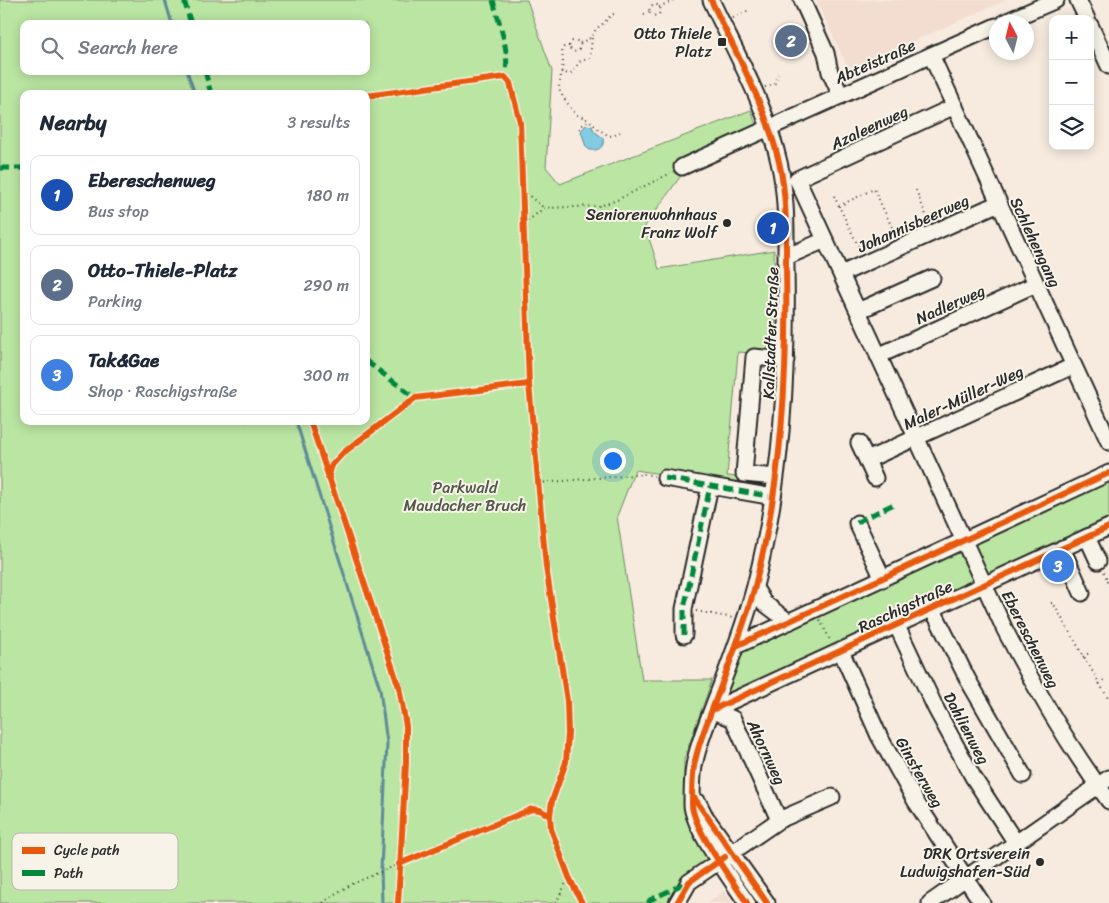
<!DOCTYPE html>
<meta charset="utf-8">
<style>
body{margin:0;font-family:Sriracha,sans-serif;background:#f6f6f7;color:#1f2937}
.controls{position:absolute;right:15px;top:15px;display:grid;overflow:hidden;border-radius:10px;box-shadow:0 2px 12px #0003}
.controls button{width:45px;height:45px;display:grid;place-items:center;padding:0;border:0;border-bottom:1px solid #e0e1e3;background:#fff;color:#1f2937;font:25px sans-serif}
.compass{position:absolute;left:989px;top:15px;width:45px;height:45px;border-radius:50%;background:#fff;box-shadow:0 2px 12px #0003;rotate:353deg}
.you{position:absolute;left:612px;top:460px;width:18px;height:18px;margin:-12px;border:4px solid #fff;border-radius:50%;background:#1a73e8;box-shadow:0 0 0 8px #1a73e833}
.badge{display:grid;place-items:center;width:32px;height:32px;border-radius:50%;background:#2b2b2b;color:#fff;font-size:16px;font-weight:700}
.pin{position:absolute;translate:-50% -50%;border:2px solid #fff;box-shadow:0 1px 5px #0006}
.list{margin:0;padding:0;list-style:none}
h2{display:flex;justify-content:space-between;align-items:center;height:65px;margin:0;padding:0 20px;font-size:21px}
h2 small{font-size:16px;font-weight:400;color:#747a83}
.list li{display:grid;grid-template-columns:32px 1fr auto;gap:15px;align-items:center;box-sizing:border-box;height:80px;margin:0 10px 10px;padding:0 10px;border:1px solid #e0e1e3;border-radius:10px}
.list b{display:block;font-size:19px;white-space:nowrap}
.list p{margin:0;font-size:16px;white-space:nowrap;color:#747a83}
.list em{font-size:16px;font-style:normal;color:#747a83}
.icon{flex:none;width:28px;height:28px;fill:none;stroke:currentColor;stroke-width:2;stroke-linecap:round;stroke-linejoin:round}
.map{position:relative;flex:none;width:1109px;height:903px;overflow:hidden}
.search{position:absolute;background:#fff;box-shadow:0 2px 12px #0003;left:20px;top:20px;width:350px;height:55px;display:flex;align-items:center;gap:12px;box-sizing:border-box;padding:0 18px;border-radius:10px;color:#747a83;font-size:19px}
.panel{position:absolute;background:#fff;box-shadow:0 2px 12px #0003;left:20px;top:90px;width:350px;height:335px;border-radius:10px}
.map>svg:first-child{display:block}
</style>
<div class="map">
<svg width="1109" height="903" viewBox="0 0 1109 903">
<rect width="100%" height="100%" fill="#f7ebdf"/>
<filter id="ink" filterUnits="userSpaceOnUse"><feTurbulence type="fractalNoise" baseFrequency=".02" numOctaves="2"/><feDisplacementMap in="SourceGraphic" scale="10" xChannelSelector="R" yChannelSelector="G"/><feConvolveMatrix kernelMatrix="1 2 1 2 8 2 1 2 1" color-interpolation-filters="sRGB"/></filter>
<g filter="url(#ink)">
<path fill="#f3ddd1" d="M 816,0 L 1006,0 L 849,70 Z
M 724,891 L 732,903 L 706,903 Z"/>
<path fill="#bae5a2" stroke="#728866" fill-rule="evenodd" d="M 0,0 L 527,0 L 552,71 L 546,167 L 560,184 L 751,110 L 757,128 L 685,170 L 645,226 L 659,269 L 774,250 L 776,355 L 738,352 L 727,476 L 765,479 L 765,490 L 635,470 L 617,516 L 642,680 L 712,680 L 684,759 L 684,803 L 692,829 L 715,860 L 674,903 L 0,903 ZM 24,24 L 366,24 L 366,71 L 24,71 ZM 24,94 L 366,94 L 366,421 L 24,421 Z
M 1109,473 L 1109,527 L 712,710 L 736,646 Z"/>
<path fill="#82cbe2" stroke="#5f8b99" d="M 586,125 L 592,126 L 594,131 L 603,138 C 605,147 599,151 590,150 L 586,147 L 581,131 Z"/>
<g fill="none" stroke-linecap="round" stroke-linejoin="round">
<path stroke="#5f8b99" stroke-width="3" d="M 165,0 L 172,24
M 187,71 L 195,94
M 296,421 L 380,689 L 387,743 L 381,869 L 382,903"/>
<defs>
<path id="minor" d="M 711,0 C 735,52 766,105 779,162 C 787,195 786,232 786,266 C 788,373 782,482 755,586 C 745,625 730,662 716,699 C 708,721 698,743 694,766 C 692,779 692,791 692,804 C 692,827 733,882 747,903
M 802,0 L 826,53 L 830,72 L 841,96
M 1078,0 L 1087,19
M 1005,22 L 1056,0
M 1090,25 L 1109,66
M 931,55 L 1109,442
M 955,106 L 797,179 L 1005,630 C 1036,690 1069,747 1109,801
M 682,167 L 996,26
M 786,257 L 825,240
M 841,274 L 999,203
M 858,311 L 932,278
M 878,356 L 1036,284
M 859,443 L 875,478
M 867,460 L 1073,366
M 776,477 L 744,474 L 754,357 L 786,360
M 665,478 L 773,497
M 857,523 L 883,579
M 1087,537 L 1098,561
M 1062,548 L 1082,593
M 755,588 L 764,603 L 789,622
M 932,608 L 968,680 L 1023,775
M 896,624 L 936,709 L 973,777 L 1016,843
M 684,635 L 684,609 L 710,486
M 736,646 L 1109,473
M 841,651 L 879,736 L 916,802 L 982,903
M 712,710 L 1109,527
M 712,710 L 733,719 L 779,820
M 698,802 L 705,816 L 767,903
M 677,903 L 689,882 L 779,820 L 832,797
M 930,903 L 1109,778"/>
</defs>
<use href="#minor" stroke="#2b2b2b" stroke-width="19"/>
<path stroke="#2b2b2b" stroke-width="2" stroke-dasharray="1 4" stroke-linecap="butt" d="M649.5 10a5.5 5.5 0 1 1 11 0a5.5 5.5 0 1 1-11 0Z
M 659,7 L 674,0
M 644,14 L 650,11
M 733,18 L 749,10
M569.5 46a5.5 5.5 0 1 1 11 0a5.5 5.5 0 1 1-11 0Z
M 580,43 L 592,37 L 596,29 L 604,23 L 611,15 L 614,14
M 569,46 L 564,47 L 562,49 L 563,63 L 559,87 L 560,92 L 572,110 L 577,115 L 589,120 L 598,129 L 609,136 L 615,135 L 620,132
M 561,72 L 569,74 L 573,72 L 579,62 L 590,58 L 592,37
M 765,87 L 775,83 L 778,74
M 579,134 L 580,127 L 589,120
M 522,190 L 544,208
M 916,190 L 928,220
M 834,196 L 861,252
M 839,206 L 874,189 L 896,236
M 524,224 L 544,208 L 600,206 L 617,200 L 671,173
M 539,483 L 645,474 L 654,476
M 1104,572 L 1109,584
M 1051,603 L 1053,603 L 1109,700
M 696,611 L 733,618
M 820,620 L 831,642
M 1083,657 L 1089,653
M 1099,684 L 1104,680
M 323,903 C 345,884 373,876 399,864
M 556,903 L 569,877"/>
<use href="#minor" stroke="#f7f3e8" stroke-width="15"/>
<path stroke="#00873e" stroke-width="5" stroke-dasharray="10 5" stroke-linecap="butt" d="M 184,0 L 191,24
M 493,0 C 499,24 511,52 505,77
M 205,71 L 211,94
M 0,168 L 24,168
M 366,361 L 415,398
M 665,478 L 773,497
M 857,523 L 861,520 L 894,504
M 684,635 L 684,609 L 710,486
M 648,903 L 650,900 L 687,882"/>
<defs>
<path id="cycleway" d="M 711,0 C 735,52 766,105 779,162 C 787,195 786,232 786,266 C 788,373 782,482 755,586 C 745,625 730,662 716,699 C 708,721 698,743 694,766 C 692,779 692,791 692,804 C 692,827 733,882 747,903
M 366,96 L 505,77 L 510,83 L 520,122 L 529,384 L 546,567 L 567,701 L 568,733 L 566,762 L 552,801 L 550,816 L 551,829 L 569,877 L 582,903
M 310,421 L 399,687 L 406,726 L 406,763 L 398,903
M 328,478 L 332,465 L 343,453 L 415,398 L 529,384
M 736,646 L 1109,473
M 712,710 L 1109,527
M 695,799 L 767,903
M 399,864 L 532,809 L 540,810 L 550,816
M 677,903 L 689,882 L 725,857"/>
</defs>
<use href="#cycleway" stroke="#f7f3e8" stroke-width="9"/>
<use href="#cycleway" stroke="#e8590c" stroke-width="6"/>
</g>
</g>
<g fill="#2b2b2b" stroke="#f7f3e8" stroke-width="2">
<rect x="717" y="37" width="10" height="10" rx="2.5"/>
<circle cx="727" cy="223" r="5"/>
<circle cx="1040" cy="862" r="5"/>
</g>
<g text-anchor="middle" stroke-width="4" stroke-linejoin="round" paint-order="stroke">
<g font-size="16" fill="#2b2b2b" stroke="#f7f3e8" text-anchor="end">
<text x="712" y="39">Otto Thiele<tspan x="712" dy="18">Platz</tspan></text>
<text x="717" y="220">Seniorenwohnhaus<tspan x="717" dy="18">Franz Wolf</tspan></text>
<text x="1030" y="859">DRK Ortsverein<tspan x="1030" dy="18">Ludwigshafen-Süd</tspan></text>
</g>
<g font-size="16" fill="#2b2b2b" stroke="#f7f3e8">
<text transform="translate(875 61) rotate(-24)" y="6">Abteistraße</text>
<text transform="translate(869 127) rotate(-25)" y="6">Azaleenweg</text>
<text transform="translate(913 223) rotate(-24)" y="6">Johannisbeerweg</text>
<text transform="translate(1036 242) rotate(65)" y="6">Schlehengang</text>
<text transform="translate(950 304) rotate(-24)" y="6">Nadlerweg</text>
<text transform="translate(770 333) rotate(-88)" y="6">Kallstadter Straße</text>
<text transform="translate(963 397) rotate(-25)" y="6">Maler-Müller-Weg</text>
<text transform="translate(905 606) rotate(-25)" y="6">Raschigstraße</text>
<text transform="translate(1031 639) rotate(63)" y="6">Ebereschenweg</text>
<text transform="translate(967 728) rotate(62)" y="6">Dahlienweg</text>
<text transform="translate(767 752) rotate(65)" y="6">Ahornweg</text>
<text transform="translate(920 772) rotate(60)" y="6">Ginsterweg</text>
</g>
<g font-size="16" fill="#4f5a49" stroke="#f7f3e8">
<text x="465" y="493">Parkwald<tspan x="465" dy="18">Maudacher Bruch</tspan></text>
</g>
</g>
<rect x="12" y="833" width="166" height="57" rx="8" fill="#f7f3e8" stroke="#bab7af" stroke-width="1"/>
<rect x="22" y="847" width="23" height="7" fill="#e8590c"/>
<rect x="22" y="870" width="23" height="6" fill="#00873e"/>
<g font-size="14" fill="#2b2b2b">
<text x="54" y="855">Cycle path</text>
<text x="54" y="878">Path</text>
</g>
</svg>
<div class="controls">
<button>+</button>
<button>−</button>
<button><svg class="icon" aria-label="layers" viewBox="0 0 24 24"><path d="M12 4l9 5-9 5-9-5zM3 14l9 5 9-5"/></svg></button>
</div>
<svg class="compass" viewBox="-18 -18 36 36"><path d="M0-13l5 13h-10z" fill="#e53935"/><path d="M0 13l5-13h-10z" fill="#747a83"/></svg>
<div class="you"></div>
<div class="pin badge" style="left:773px;top:228px;background:#1a4fb4">1</div>
<div class="pin badge" style="left:791px;top:41px;background:#5c6f8a">2</div>
<div class="pin badge" style="left:1058px;top:566px;background:#3f7fe0">3</div>
<div class="search"><svg class="icon" aria-label="search" viewBox="0 0 24 24"><circle cx="10" cy="10" r="6"/><path d="M15 15l6 6"/></svg>Search here</div>
<section class="panel">
<h2>Nearby<small>3 results</small></h2>
<ul class="list">
<li><span class="badge" style="background:#1a4fb4">1</span><div><b>Ebereschenweg</b><p>Bus stop</p></div><em>180 m</em></li>
<li><span class="badge" style="background:#5c6f8a">2</span><div><b>Otto-Thiele-Platz</b><p>Parking</p></div><em>290 m</em></li>
<li><span class="badge" style="background:#3f7fe0">3</span><div><b>Tak&amp;Gae</b><p>Shop · Raschigstraße</p></div><em>300 m</em></li>
</ul>
</section>
</div>
